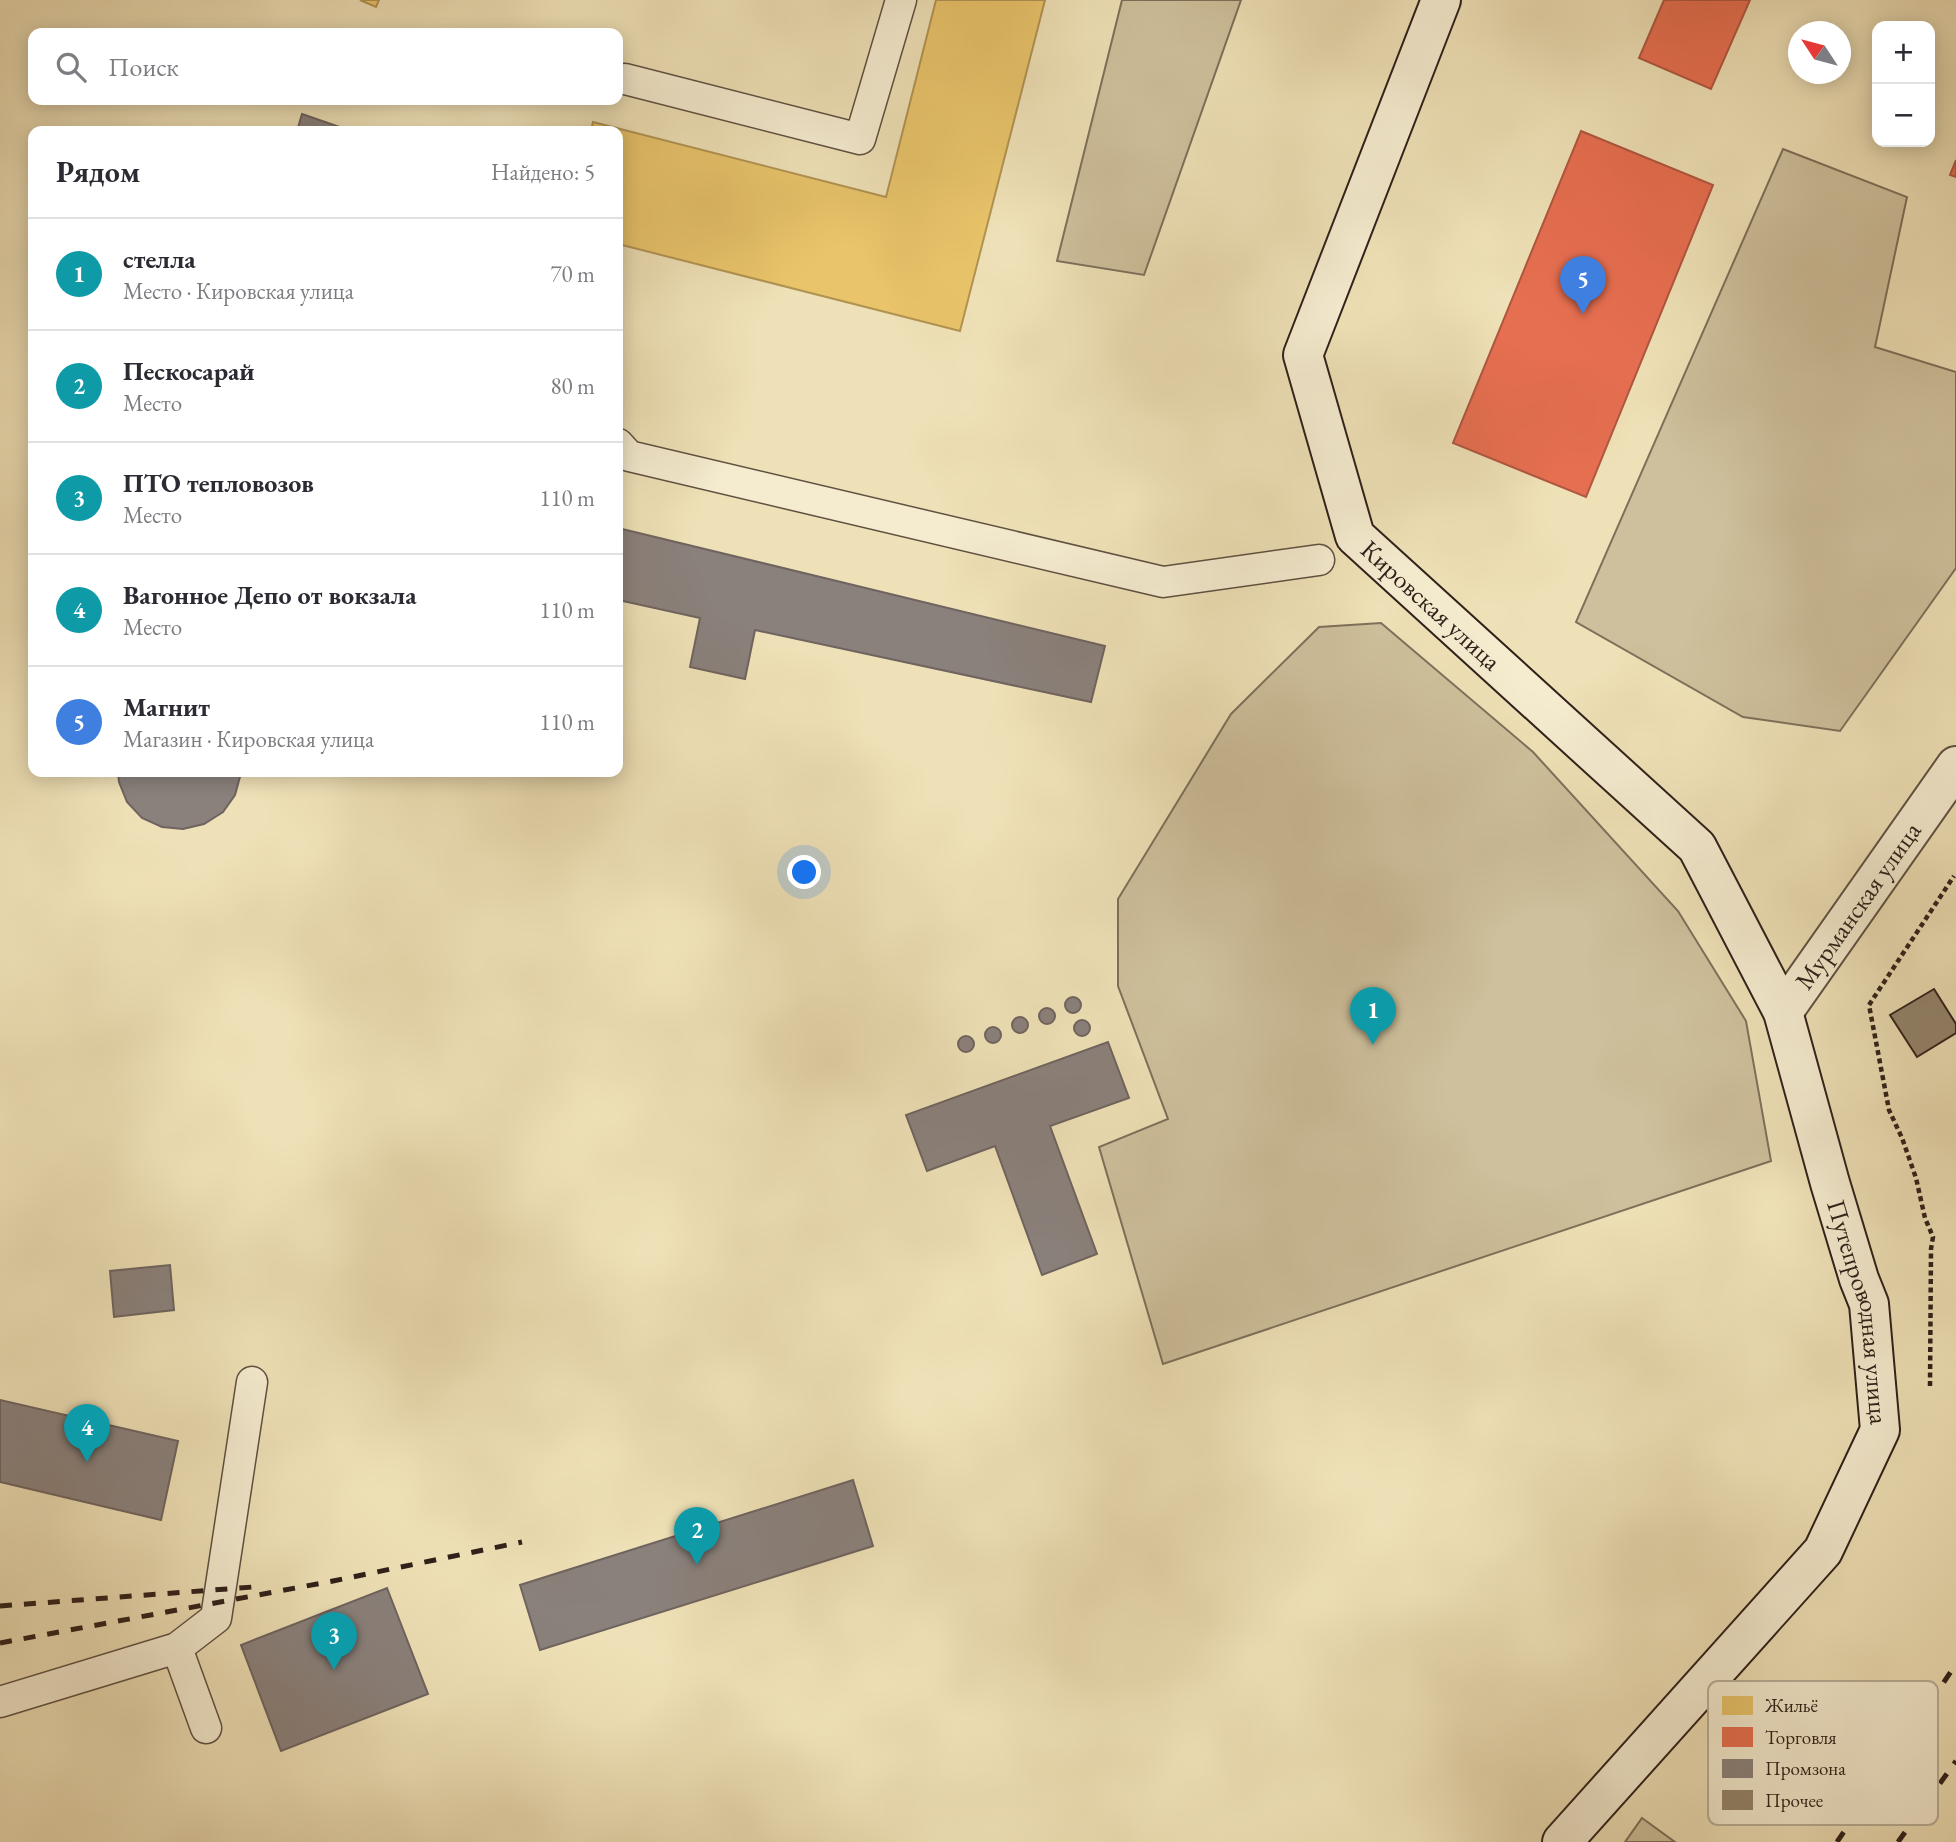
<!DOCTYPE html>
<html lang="ru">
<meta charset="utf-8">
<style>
body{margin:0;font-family:"EB Garamond",serif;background:#f2f2f3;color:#2b2b33}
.controls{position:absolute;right:21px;top:21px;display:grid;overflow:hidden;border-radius:14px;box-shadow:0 4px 18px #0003}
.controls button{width:63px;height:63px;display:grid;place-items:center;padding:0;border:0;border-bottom:2px solid #e1e1e2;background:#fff;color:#2b2b33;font:35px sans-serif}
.compass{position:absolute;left:1788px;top:21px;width:63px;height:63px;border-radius:50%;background:#fff;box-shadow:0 4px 18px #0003;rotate:306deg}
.you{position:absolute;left:805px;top:873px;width:24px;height:24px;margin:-18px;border:5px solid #fff;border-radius:50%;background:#1a73e8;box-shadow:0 0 0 10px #1a73e833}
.badge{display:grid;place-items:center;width:46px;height:46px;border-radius:50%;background:#8f2418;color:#fff;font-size:23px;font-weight:700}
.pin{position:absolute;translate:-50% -58px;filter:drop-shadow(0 2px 4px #0008)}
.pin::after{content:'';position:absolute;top:37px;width:24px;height:21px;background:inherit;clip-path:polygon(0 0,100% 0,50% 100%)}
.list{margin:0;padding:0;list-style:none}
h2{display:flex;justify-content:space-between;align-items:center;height:91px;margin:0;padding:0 28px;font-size:30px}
h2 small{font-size:23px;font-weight:400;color:#7c7c81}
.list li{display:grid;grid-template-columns:46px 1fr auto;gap:21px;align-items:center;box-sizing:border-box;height:112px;padding:0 28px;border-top:2px solid #e1e1e2}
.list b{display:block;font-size:26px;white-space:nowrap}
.list p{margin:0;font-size:23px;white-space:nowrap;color:#7c7c81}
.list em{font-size:23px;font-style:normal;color:#7c7c81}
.icon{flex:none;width:38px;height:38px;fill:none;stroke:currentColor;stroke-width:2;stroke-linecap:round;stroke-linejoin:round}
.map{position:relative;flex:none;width:1956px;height:1842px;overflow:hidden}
.search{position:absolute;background:#fff;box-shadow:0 4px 18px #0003;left:28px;top:28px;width:595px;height:77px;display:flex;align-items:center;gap:18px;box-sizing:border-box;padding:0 24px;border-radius:14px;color:#7c7c81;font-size:26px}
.panel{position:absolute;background:#fff;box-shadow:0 4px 18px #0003;left:28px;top:126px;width:595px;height:651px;border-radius:14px}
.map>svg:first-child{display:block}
</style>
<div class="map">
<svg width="1956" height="1842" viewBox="0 0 1956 1842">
<rect width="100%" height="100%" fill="#efe1b7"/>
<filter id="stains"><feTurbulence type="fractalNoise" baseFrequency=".00286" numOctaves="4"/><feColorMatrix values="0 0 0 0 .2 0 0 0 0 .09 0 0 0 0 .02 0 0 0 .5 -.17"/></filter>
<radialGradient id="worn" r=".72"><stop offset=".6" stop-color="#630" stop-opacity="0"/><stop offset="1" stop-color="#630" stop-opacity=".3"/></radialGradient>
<path fill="#cec09c" stroke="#7e705b" stroke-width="2" d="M 1122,0 L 1241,0 L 1144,275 L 1057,261 Z
M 1783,149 L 1907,197 L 1875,347 L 1956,372 L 1956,568 L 1840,731 L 1743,717 L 1576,622 Z
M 1381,623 L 1533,752 L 1678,911 L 1746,1021 L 1771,1161 L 1163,1364 L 1099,1147 L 1168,1119 L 1118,986 L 1118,899 L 1231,714 L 1319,627 Z
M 1642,1818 L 1675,1842 L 1625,1842 Z"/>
<path fill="#e9c46a" stroke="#b19352" stroke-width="2" d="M 360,0 L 379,0 L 376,7 Z
M 936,0 L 1045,0 L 960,331 L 618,244 L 618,131 L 591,131 L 593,122 L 886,197 Z"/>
<path fill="#e76f51" stroke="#b05740" stroke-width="2" d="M 1664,0 L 1750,0 L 1711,89 L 1639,58 Z
M 1581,131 L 1713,185 L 1586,497 L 1453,443 Z
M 1956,160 L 1956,177 L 1950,175 Z"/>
<path fill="#8a817c" stroke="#6f645f" stroke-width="2" d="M 302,114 L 351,131 L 297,131 Z
M 618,528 L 1105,646 L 1091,702 L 755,630 L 745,679 L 690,667 L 700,618 L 618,600 Z
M 118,772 L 241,772 L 241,773 L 235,795 L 223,812 L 204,824 L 183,829 L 162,827 L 142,818 L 127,802 L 119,782 Z
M1065 1005a8 8 0 1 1 16 0a8 8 0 1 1-16 0Z
M1039 1016a8 8 0 1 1 16 0a8 8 0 1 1-16 0Z
M1012 1025a8 8 0 1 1 16 0a8 8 0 1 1-16 0Z
M1074 1028a8 8 0 1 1 16 0a8 8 0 1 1-16 0Z
M985 1035a8 8 0 1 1 16 0a8 8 0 1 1-16 0Z
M958 1044a8 8 0 1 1 16 0a8 8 0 1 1-16 0Z
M 1108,1042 L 1129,1098 L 1050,1126 L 1097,1254 L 1042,1275 L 995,1146 L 927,1171 L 906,1115 Z
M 170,1265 L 174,1310 L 114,1317 L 110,1271 Z
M 0,1400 L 178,1441 L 161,1520 L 0,1482 Z
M 853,1480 L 873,1546 L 540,1650 L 520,1585 Z
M 387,1588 L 428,1694 L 281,1751 L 241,1645 Z"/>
<path fill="#93846c" stroke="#2f201a" stroke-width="2" d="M 1934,989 L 1956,1024 L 1956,1033 L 1917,1057 L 1890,1015 Z"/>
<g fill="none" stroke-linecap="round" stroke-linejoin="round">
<defs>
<path id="service" d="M 625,79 L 860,139 L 901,0
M 618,444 L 629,456 L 1163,582 L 1319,560
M 177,1648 L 216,1618 L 252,1382
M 0,1702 L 177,1648 L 206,1728"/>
<g id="minor">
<path id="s1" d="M 1783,1012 L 1956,766"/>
</g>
<g id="secondary">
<path id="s2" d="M 1441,0 L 1303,355 L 1355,536 L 1697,847 L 1783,1012 L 1830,1183 L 1859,1279 L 1869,1304 L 1880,1430 L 1823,1551 L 1562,1842"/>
</g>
</defs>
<use href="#service" stroke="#5f5041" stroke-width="33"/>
<use href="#minor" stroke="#5f5041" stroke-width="42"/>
<use href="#secondary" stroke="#2f201a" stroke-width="42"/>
<path stroke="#2f201a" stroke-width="4.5" stroke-dasharray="5 3.5" stroke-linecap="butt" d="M 1930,1386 L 1931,1249 L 1933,1237 L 1925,1218 L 1916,1178 L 1902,1138 L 1889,1110 L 1869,1005 L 1954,876"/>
<use href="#service" stroke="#f5ecd0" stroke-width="30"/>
<use href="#minor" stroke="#f5ecd0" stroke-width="38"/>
<use href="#secondary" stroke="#f5ecd0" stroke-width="38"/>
<path stroke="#2f201a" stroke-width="5" stroke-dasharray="12 12" stroke-linecap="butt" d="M 0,1606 L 253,1587
M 0,1643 L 333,1581 L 522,1542
M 1837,1842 L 1956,1664
M 1898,1842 L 1956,1761"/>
</g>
<g text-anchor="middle" stroke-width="7" stroke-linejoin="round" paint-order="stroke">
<g font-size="26" fill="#2f201a" stroke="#f5ecd0">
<text dy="9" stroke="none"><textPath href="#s2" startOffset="672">Кировская улица</textPath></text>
<text dy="9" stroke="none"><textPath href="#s1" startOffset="130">Мурманская улица</textPath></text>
<text dy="9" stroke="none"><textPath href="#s2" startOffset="1528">Путепроводная улица</textPath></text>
</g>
</g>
<rect x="1708" y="1681" width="230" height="144" rx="10" fill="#f5ecd0" stroke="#baaf99" stroke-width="2"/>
<rect x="1722" y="1696" width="31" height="19" fill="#e9c46a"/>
<rect x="1722" y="1727" width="31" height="20" fill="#e76f51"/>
<rect x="1722" y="1759" width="31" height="19" fill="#8a817c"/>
<rect x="1722" y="1790" width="31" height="20" fill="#93846c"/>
<g font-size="19" fill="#2f201a">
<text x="1765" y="1712">Жильё</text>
<text x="1765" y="1744">Торговля</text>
<text x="1765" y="1775">Промзона</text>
<text x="1765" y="1807">Прочее</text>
</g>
<rect width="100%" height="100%" filter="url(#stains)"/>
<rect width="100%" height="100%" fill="url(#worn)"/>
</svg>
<div class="controls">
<button>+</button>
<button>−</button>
</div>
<svg class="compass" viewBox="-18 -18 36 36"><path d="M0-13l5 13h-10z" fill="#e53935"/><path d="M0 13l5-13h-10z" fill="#7c7c81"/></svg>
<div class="you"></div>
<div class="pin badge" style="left:1373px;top:1045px;background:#0f9aa8">1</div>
<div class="pin badge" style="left:697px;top:1565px;background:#0f9aa8">2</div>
<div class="pin badge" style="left:334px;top:1670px;background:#0f9aa8">3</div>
<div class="pin badge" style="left:87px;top:1462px;background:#0f9aa8">4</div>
<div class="pin badge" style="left:1583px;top:314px;background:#3f7fe0">5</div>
<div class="search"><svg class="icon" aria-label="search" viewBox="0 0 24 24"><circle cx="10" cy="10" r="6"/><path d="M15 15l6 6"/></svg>Поиск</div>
<section class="panel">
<h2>Рядом<small>Найдено: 5</small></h2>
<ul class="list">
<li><span class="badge" style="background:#0f9aa8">1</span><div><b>стелла</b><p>Место · Кировская улица</p></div><em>70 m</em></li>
<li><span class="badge" style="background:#0f9aa8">2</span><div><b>Пескосарай</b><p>Место</p></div><em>80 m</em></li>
<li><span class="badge" style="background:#0f9aa8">3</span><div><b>ПТО тепловозов</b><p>Место</p></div><em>110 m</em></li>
<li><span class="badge" style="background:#0f9aa8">4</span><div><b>Вагонное Депо от вокзала</b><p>Место</p></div><em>110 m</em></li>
<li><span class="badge" style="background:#3f7fe0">5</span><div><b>Магнит</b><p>Магазин · Кировская улица</p></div><em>110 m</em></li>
</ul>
</section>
</div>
